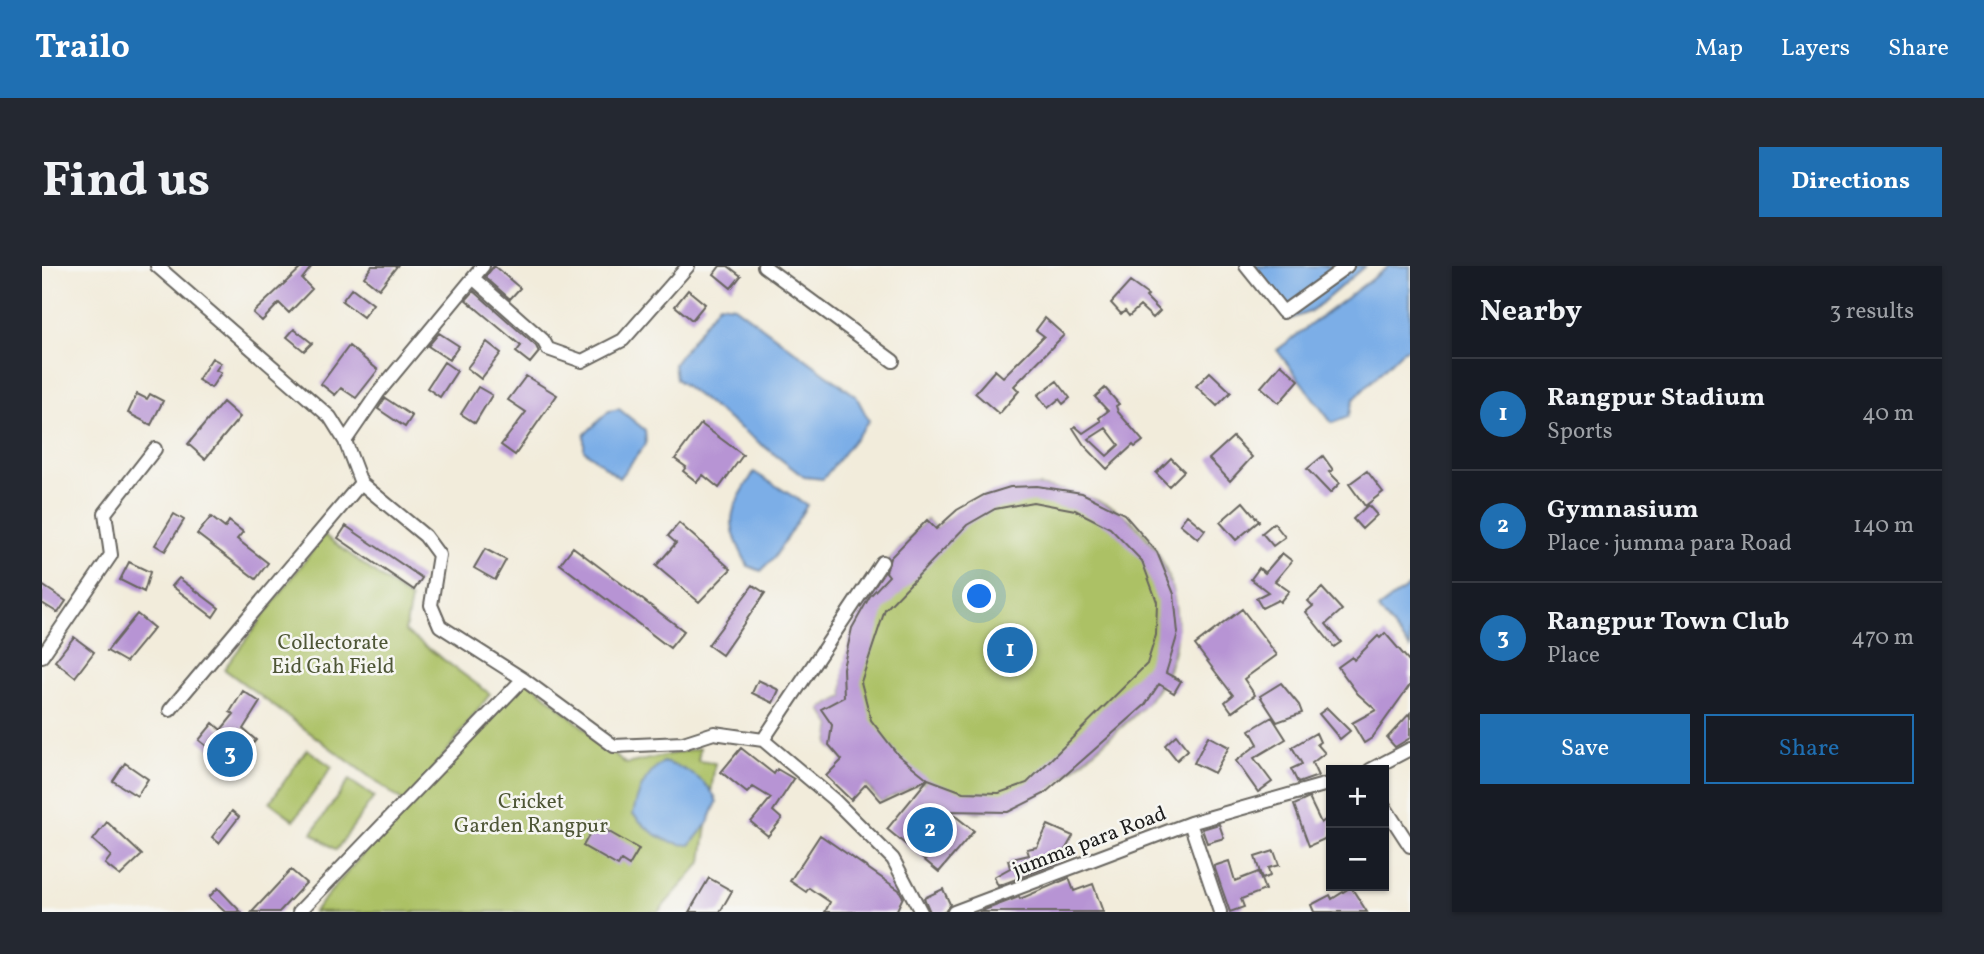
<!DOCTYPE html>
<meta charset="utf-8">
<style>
body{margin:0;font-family:Vollkorn,serif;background:#242831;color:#f1f3f6}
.controls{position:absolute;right:21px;bottom:21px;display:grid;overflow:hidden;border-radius:0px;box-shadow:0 2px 5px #0004}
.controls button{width:63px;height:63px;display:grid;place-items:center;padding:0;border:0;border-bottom:2px solid #363941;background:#171b24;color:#f1f3f6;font:35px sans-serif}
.you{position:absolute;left:938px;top:331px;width:24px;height:24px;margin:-18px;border:5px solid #fff;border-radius:50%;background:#1a73e8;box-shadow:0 0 0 10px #1a73e833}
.badge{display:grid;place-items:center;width:46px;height:46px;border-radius:50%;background:#1f6fb2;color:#fff;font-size:23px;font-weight:700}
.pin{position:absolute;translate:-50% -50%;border:4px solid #fff;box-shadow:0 2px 7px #0006}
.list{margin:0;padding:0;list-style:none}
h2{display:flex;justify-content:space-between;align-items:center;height:91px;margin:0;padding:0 28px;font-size:30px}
h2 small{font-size:23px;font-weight:400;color:#9ea1a6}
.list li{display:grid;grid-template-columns:46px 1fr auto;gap:21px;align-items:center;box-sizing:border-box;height:112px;padding:0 28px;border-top:2px solid #363941}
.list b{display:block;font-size:26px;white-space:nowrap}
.list p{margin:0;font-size:23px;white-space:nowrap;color:#9ea1a6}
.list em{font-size:23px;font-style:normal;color:#9ea1a6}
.actions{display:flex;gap:14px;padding:21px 28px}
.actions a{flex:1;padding:16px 0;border:2px solid #1f6fb2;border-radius:0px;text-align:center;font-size:24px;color:#1f6fb2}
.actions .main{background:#1f6fb2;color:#fff}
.map{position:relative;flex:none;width:1368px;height:646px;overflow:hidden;border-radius:0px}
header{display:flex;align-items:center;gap:42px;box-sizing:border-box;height:98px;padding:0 35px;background:#1f6fb2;color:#fff}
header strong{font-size:33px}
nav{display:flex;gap:38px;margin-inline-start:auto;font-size:24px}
.intro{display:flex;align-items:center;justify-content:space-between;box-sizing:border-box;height:168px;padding:0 42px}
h1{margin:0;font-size:49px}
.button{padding:18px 32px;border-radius:0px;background:#1f6fb2;color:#fff;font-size:24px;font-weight:700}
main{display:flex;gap:42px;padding:0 42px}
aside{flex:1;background:#171b24;border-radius:0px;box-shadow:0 2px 5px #0004}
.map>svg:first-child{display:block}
</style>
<header>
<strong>Trailo</strong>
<nav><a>Map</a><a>Layers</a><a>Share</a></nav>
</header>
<div class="intro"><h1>Find us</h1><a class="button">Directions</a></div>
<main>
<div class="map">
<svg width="1368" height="646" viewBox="0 0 1368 646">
<rect width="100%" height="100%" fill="#f6f6f2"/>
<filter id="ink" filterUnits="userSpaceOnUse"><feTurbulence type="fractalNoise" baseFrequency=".0143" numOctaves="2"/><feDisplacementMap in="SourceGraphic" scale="14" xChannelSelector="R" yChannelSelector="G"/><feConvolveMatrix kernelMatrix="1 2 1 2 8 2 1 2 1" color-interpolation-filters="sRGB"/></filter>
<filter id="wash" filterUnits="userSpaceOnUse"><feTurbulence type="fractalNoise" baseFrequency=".00686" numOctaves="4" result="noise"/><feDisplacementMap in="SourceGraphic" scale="28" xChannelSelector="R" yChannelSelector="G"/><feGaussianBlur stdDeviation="1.57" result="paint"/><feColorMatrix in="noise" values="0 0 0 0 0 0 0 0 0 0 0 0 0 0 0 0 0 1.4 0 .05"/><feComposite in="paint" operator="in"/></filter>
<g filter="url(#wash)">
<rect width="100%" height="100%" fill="#f2ecdb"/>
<path fill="#acc165" stroke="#646e40" stroke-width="2" d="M 996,220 C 1026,225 1055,230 1081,248 C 1129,281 1149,359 1123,410 C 1107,441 1075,464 1050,487 C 1014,520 977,553 925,545 C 911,543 892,524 880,516 L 839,535 L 787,479 L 790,459 L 779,443 L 802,431 C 800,382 814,345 847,310 L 839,302 L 885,254 L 894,263 C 925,235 954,222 996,220 Z
M 282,269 L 369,334 L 363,365 L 448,428 L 381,517 L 478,407 L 584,498 L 658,482 L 656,495 L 673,497 L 660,596 L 616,646 L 271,646 L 364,538 L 182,403 Z
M 265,483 L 290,501 L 252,554 L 228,536 Z
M 307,514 L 332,531 L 294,584 L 270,567 Z"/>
<path fill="#7baee7" stroke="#4c6582" stroke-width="2" d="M 1212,0 L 1323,0 L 1270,45 L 1246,54 Z
M 1347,0 L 1368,0 L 1368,81 L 1359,86 L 1312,133 L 1306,151 L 1290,157 L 1235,84 Z
M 677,38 L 692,40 L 814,130 L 827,155 L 781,213 L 762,211 L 634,113 L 632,98 Z
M 577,143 L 603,164 L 604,178 L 577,212 L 542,184 L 542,169 L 567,145 Z
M 712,206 L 765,239 L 732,292 L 719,305 L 706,300 C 682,254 686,248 712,206 Z
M 1368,319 L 1368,382 L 1336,343 Z
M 621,496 C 642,501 668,515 675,536 L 666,557 L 648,579 C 623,578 607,566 591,548 C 596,525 602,511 621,496 Z"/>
<g id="blocks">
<path fill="#b794d4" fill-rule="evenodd" d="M 261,0 L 270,0 L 260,13 L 270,23 L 247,47 L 237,37 L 220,55 L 211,47 Z
M 330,0 L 355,0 L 337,23 L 322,11 Z
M 452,0 L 478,22 L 468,33 L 443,11 Z
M 678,0 L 686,0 L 699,10 L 689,22 L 672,8 Z
M 1088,16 L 1106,29 L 1104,31 L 1118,45 L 1111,52 L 1098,40 L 1087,50 L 1083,45 L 1079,48 L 1069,37 Z
M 310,22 L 331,38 L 321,51 L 300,35 Z
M 646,24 L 663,38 L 650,54 L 633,40 Z
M 432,25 L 494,80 L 497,86 L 488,97 L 474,86 L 479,80 L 424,34 Z
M 1003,52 L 1022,69 L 972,120 L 977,125 L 957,148 L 933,127 L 953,104 L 961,111 L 1002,70 L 994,64 Z
M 252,63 L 270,77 L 262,85 L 245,71 Z
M 397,67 L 417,80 L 407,94 L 386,80 Z
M 445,76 L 459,87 L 439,113 L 425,102 Z
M 307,80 L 336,104 L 314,132 L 299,122 L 293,129 L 279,118 Z
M 170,92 L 179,97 L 174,104 L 179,107 L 169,122 L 156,114 Z
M 402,96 L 415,105 L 398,131 L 385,122 Z
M 1239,98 L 1257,114 L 1237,137 L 1219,121 Z
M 1168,106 L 1189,126 L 1175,140 L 1154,120 Z
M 484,110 L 515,129 L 473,189 L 459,179 L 484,146 L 466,134 Z
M 1015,115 L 1028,132 L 1021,138 L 1017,133 L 1006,142 L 996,129 Z
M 436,121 L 450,129 L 433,157 L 419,148 Z
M 1063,122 L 1077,138 L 1074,140 L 1076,146 L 1101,175 L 1093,181 L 1091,179 L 1065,203 L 1042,179 L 1031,162 L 1033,160 L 1041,167 L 1059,155 L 1057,152 L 1066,145 L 1053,131 ZM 1064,162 L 1077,179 L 1065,190 L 1047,173 Z
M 95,128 L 105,133 L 108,128 L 121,135 L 109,159 L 86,147 Z
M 343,132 L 370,150 L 363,161 L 336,143 Z
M 181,136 L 198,151 L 163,193 L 146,178 Z
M 659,158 L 701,189 L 677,222 L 661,209 L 655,216 L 641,205 L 644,201 L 633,193 Z
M 1191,171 L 1210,191 L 1188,215 L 1167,193 Z
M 1281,190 L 1291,204 L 1287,206 L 1298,217 L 1288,227 L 1265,203 Z
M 1129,192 L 1142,205 L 1127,220 L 1114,207 Z
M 1325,205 L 1341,226 L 1323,240 L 1307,218 Z
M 995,220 L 1040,227 L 1082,248 L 1115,286 L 1132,328 L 1136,367 L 1124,407 L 1139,415 L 1132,427 L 1117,418 L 1103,439 L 1002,528 L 966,546 L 907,545 L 932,565 L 897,606 L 845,563 L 886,513 L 921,526 L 957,527 L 985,517 L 1105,398 L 1114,369 L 1115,336 L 1100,295 L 1068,262 L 1033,244 L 991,236 L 953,243 L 925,259 L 843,344 L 819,416 L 829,454 L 856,489 L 886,513 L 839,535 L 824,518 L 809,534 L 784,510 L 800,494 L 787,479 L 790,459 L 779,443 L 802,431 L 801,402 L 810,362 L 828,330 L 847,310 L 844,306 L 848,292 L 885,254 L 894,263 L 915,244 L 942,229 L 968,221 Z
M 1201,236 L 1217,255 L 1194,274 L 1178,256 Z
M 1326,239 L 1335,249 L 1320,263 L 1311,253 Z
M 132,248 L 142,254 L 123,285 L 113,279 Z
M 1145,249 L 1163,264 L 1156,273 L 1138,258 Z
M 169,251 L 183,262 L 187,255 L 201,266 L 195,273 L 226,297 L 214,313 L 155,268 Z
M 637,257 L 689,303 L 657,336 L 614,300 L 634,277 L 626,270 Z
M 1232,257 L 1243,271 L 1231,280 L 1220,267 Z
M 304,260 L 380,312 L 372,324 L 296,272 Z
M 531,281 L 642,365 L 628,382 L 518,298 Z
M 443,283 L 464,294 L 453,314 L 432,302 Z
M 1240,287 L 1250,295 L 1233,315 L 1247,325 L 1238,336 L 1236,334 L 1220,342 L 1214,332 L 1226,326 L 1209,313 L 1217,302 L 1223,307 Z
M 87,296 L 108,306 L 102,326 L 78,314 Z
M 137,312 L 177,342 L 171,351 L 130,320 Z
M 0,319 L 24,335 L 16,347 L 0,337 Z
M 711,319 L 723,327 L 680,389 L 666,379 Z
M 1280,322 L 1300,344 L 1284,358 L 1299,376 L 1292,381 L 1264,346 L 1271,340 L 1266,335 Z
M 1200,343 L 1235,389 L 1202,413 L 1213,429 L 1190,446 L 1183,436 L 1191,429 L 1153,379 Z
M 95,348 L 112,362 L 84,396 L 65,385 Z
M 1343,367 L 1368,396 L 1368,419 L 1330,472 L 1322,477 L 1310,457 L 1334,444 L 1316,428 L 1296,401 L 1310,391 L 1312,394 L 1336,370 L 1338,372 Z
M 32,371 L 52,386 L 33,411 L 13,395 Z
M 716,414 L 737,424 L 731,437 L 710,427 Z
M 1239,417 L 1257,439 L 1260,447 L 1235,456 L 1218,430 Z
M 201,425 L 218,436 L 201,463 L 214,474 L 191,501 L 157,474 L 171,457 L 179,464 L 192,448 L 188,446 Z
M 1285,442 L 1308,465 L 1298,473 L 1277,448 Z
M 1368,447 L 1368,472 L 1353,481 L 1345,472 Z
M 1230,451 L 1244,473 L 1212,492 L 1230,516 L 1216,526 L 1194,495 L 1216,478 L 1208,464 Z
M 1274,467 L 1278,476 L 1275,478 L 1283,487 L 1270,497 L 1276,510 L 1256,517 L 1249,503 L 1260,498 L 1250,481 Z
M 1134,469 L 1146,484 L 1135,494 L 1123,479 Z
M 1166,470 L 1187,481 L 1172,507 L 1152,497 Z
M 699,482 L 732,508 L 735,503 L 752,513 L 731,545 L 740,553 L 726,570 L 709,556 L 729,532 L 711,521 L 705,527 L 679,506 Z
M 83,497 L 106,513 L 95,530 L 71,515 Z
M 1267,532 L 1279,557 L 1289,550 L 1289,570 L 1267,580 L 1252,539 Z
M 190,545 L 197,551 L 177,577 L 170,571 Z
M 65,556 L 100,589 L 78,610 L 63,598 L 69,590 L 51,574 Z
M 553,558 L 597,583 L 587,600 L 579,595 L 576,600 L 541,580 Z
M 1177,558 L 1182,572 L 1165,577 L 1160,563 Z
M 1006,559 L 1031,570 L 1016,597 L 956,620 L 952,611 L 968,602 L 966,594 L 987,589 L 985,583 L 995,581 Z
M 778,569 L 857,624 L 861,631 L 854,646 L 783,646 L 788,636 L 767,622 L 764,626 L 748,615 Z
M 1232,585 L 1237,599 L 1226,602 L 1228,610 L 1220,613 L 1213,591 Z
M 1187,595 L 1193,615 L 1216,606 L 1223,624 L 1199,633 L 1202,641 L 1188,646 L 1172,600 Z
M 249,604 L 264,617 L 237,646 L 210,646 Z
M 667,612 L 690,625 L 678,646 L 647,646 Z
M 1027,612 L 1032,625 L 1051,618 L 1061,646 L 937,646 L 977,631 L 978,633 Z
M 1309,621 L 1325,646 L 1272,646 L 1269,639 L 1288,629 L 1290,633 Z
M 176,622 L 199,646 L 183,646 L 167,631 Z
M 901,623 L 908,638 L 903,646 L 888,646 L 882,632 Z"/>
</g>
</g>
<g filter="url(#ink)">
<use href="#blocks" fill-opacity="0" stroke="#67655f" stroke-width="2"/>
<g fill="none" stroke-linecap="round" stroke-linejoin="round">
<defs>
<path id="street" d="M 115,0 L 288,151 L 303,175 L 319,217 L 383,270 L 397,289 L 389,339 L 398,360 L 481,413 L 572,480 L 641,477 L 672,467 L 721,474 L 791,533 L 851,593 L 879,646
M 722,0 L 851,95
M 1204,0 L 1241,46 L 1305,0
M 431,12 L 501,74 L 506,83 L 540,95 L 581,74 L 646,0
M 303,175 L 336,127 L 441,0
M 0,390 L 69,289 L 63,247 L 113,183
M 128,444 L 319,217
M 721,474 L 840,296
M 1328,504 L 1368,483
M 1342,540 L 1368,580
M 1148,557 L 1289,517
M 257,646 L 481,413
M 912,646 L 1148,557 L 1178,646"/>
</defs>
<use href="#street" stroke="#67655f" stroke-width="16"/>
<use href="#street" stroke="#fff" stroke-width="12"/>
</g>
</g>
<g text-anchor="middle" stroke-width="5" stroke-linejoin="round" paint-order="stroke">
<g font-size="21" fill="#4e5636" stroke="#f6f6f2">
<text x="291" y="383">Collectorate<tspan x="291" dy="24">Eid Gah Field</tspan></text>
<text x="489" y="542">Cricket<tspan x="489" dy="24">Garden Rangpur</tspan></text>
</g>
<g font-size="21" fill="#1c1c1c" stroke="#f6f6f2">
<text transform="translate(1047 575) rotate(-21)" y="7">jumma para Road</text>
</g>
</g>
</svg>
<div class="controls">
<button>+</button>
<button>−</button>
</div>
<div class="you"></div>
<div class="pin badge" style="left:968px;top:384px">1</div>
<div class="pin badge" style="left:888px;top:564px">2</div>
<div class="pin badge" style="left:188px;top:488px">3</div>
</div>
<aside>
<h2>Nearby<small>3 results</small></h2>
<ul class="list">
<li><span class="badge">1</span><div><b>Rangpur Stadium</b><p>Sports</p></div><em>40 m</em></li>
<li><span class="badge">2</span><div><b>Gymnasium</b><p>Place · jumma para Road</p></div><em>140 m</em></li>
<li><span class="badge">3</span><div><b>Rangpur Town Club</b><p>Place</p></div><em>470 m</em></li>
</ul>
<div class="actions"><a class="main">Save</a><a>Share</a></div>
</aside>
</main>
